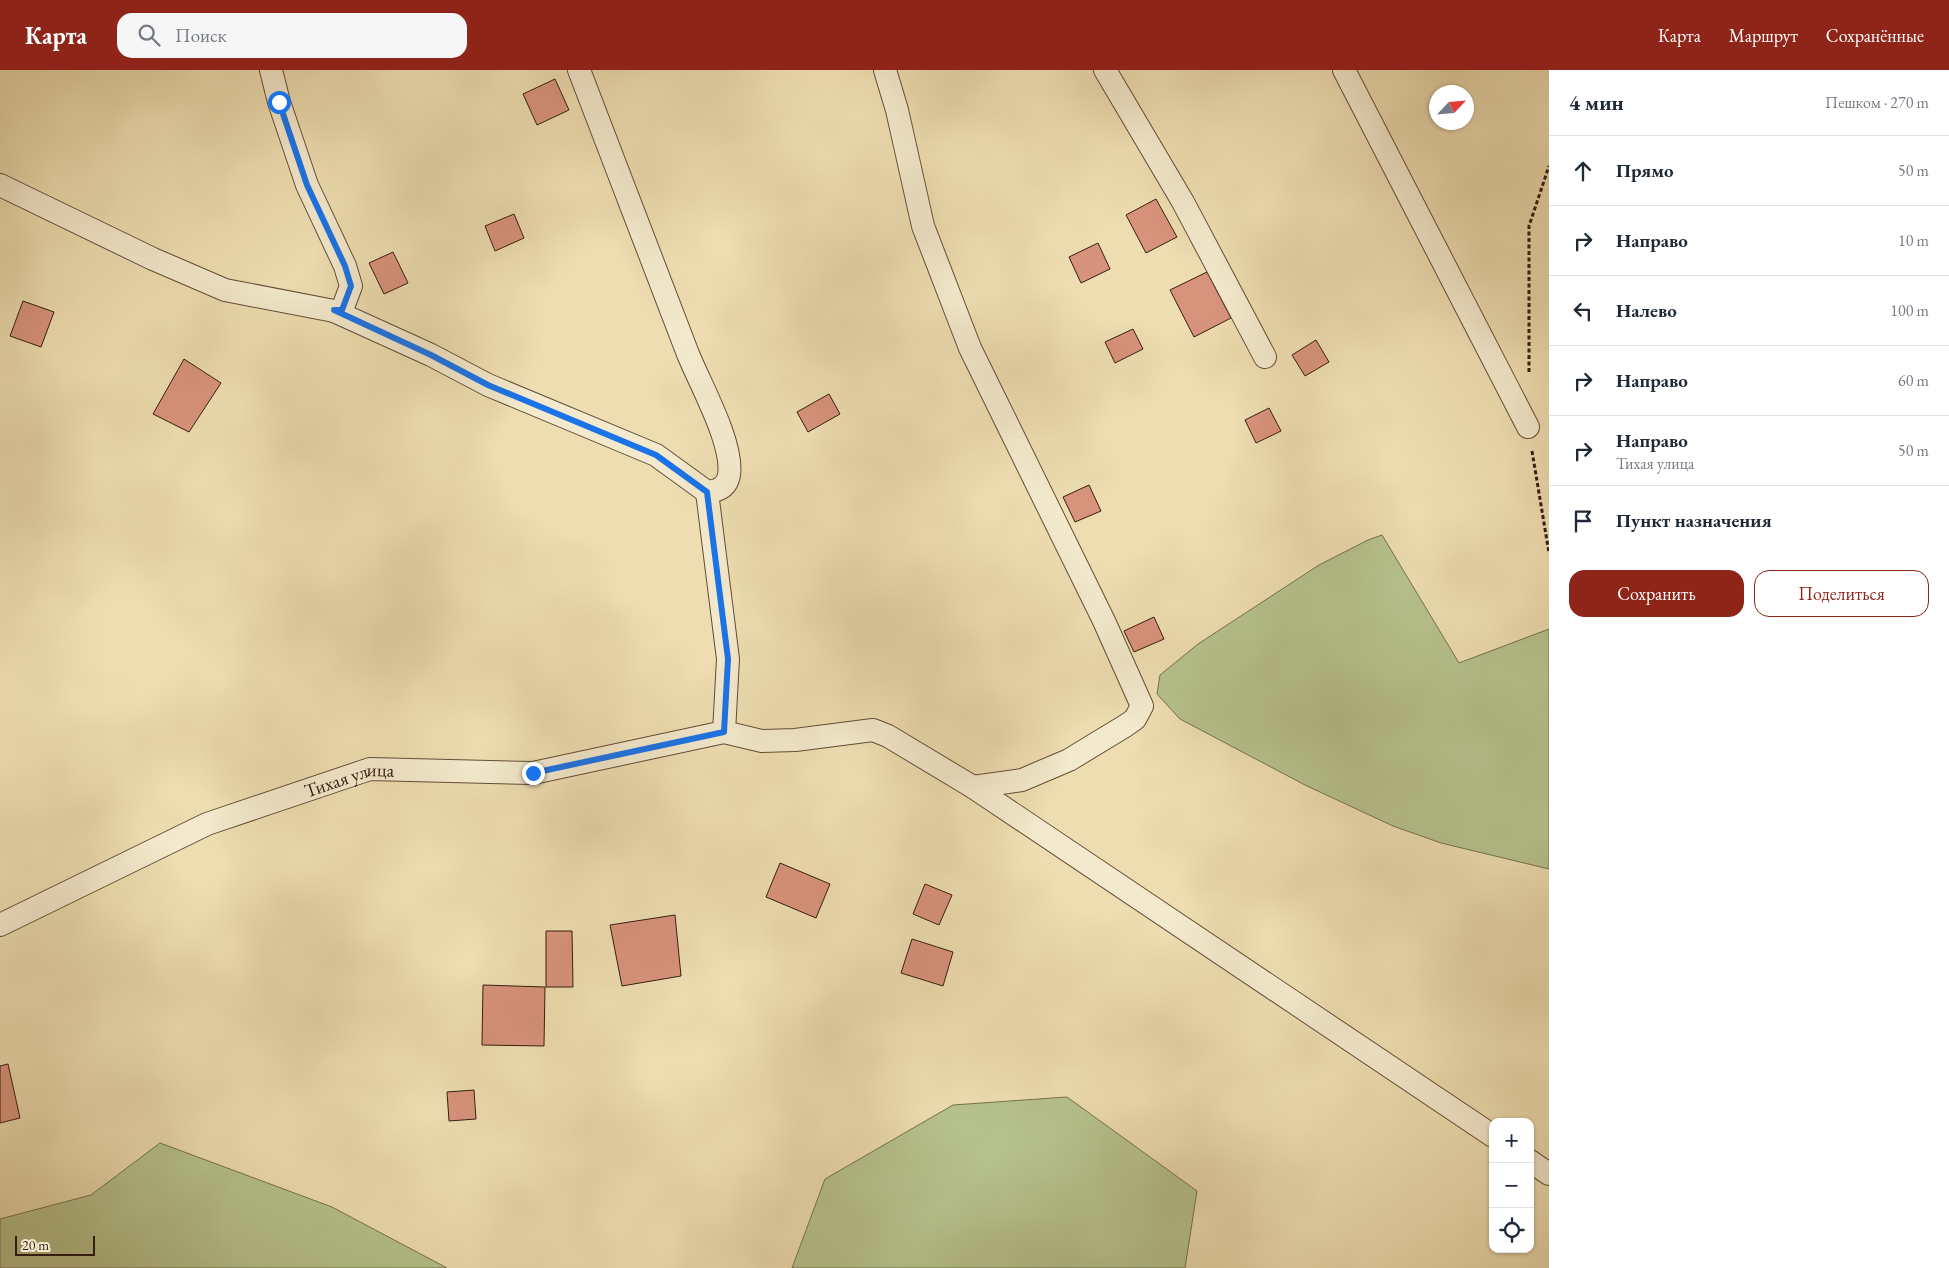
<!DOCTYPE html>
<html lang="ru">
<meta charset="utf-8">
<style>
body{margin:0;font-family:"EB Garamond",serif;background:#f6f6f7;color:#1f2937}
.controls{position:absolute;right:15px;bottom:15px;display:grid;overflow:hidden;border-radius:10px;box-shadow:0 1px 4px #0004}
.controls button{width:45px;height:45px;display:grid;place-items:center;padding:0;border:0;border-bottom:1px solid #e0e1e3;background:#fff;color:#1f2937;font:25px sans-serif}
.compass{position:absolute;left:1429px;top:15px;width:45px;height:45px;border-radius:50%;background:#fff;box-shadow:0 1px 4px #0004;rotate:64deg}
.scale{position:absolute;left:15px;bottom:12px;width:80px;box-sizing:border-box;padding-left:5px;border:2px solid #351d0f;border-top:0;font-size:14px;line-height:18px;white-space:nowrap;color:#351d0f;-webkit-text-stroke:4px #f3e9cc;paint-order:stroke}
.stop{position:absolute;width:15px;height:15px;margin:-11px;border:4px solid #1a73e8;border-radius:50%;background:#fff}
.stop.end{background:#1a73e8;border-color:#fff;box-shadow:0 1px 5px #0008}
.list{margin:0;padding:0;list-style:none}
h2{display:flex;justify-content:space-between;align-items:center;height:65px;margin:0;padding:0 20px;font-size:21px}
h2 small{font-size:16px;font-weight:400;color:#747a83}
.list li{display:grid;grid-template-columns:32px 1fr auto;gap:15px;align-items:center;box-sizing:border-box;height:70px;padding:0 20px;border-top:1px solid #e0e1e3}
.list b{display:block;font-size:19px;white-space:nowrap}
.list p{margin:0;font-size:16px;white-space:nowrap;color:#747a83}
.list em{font-size:16px;font-style:normal;color:#747a83}
.actions{display:flex;gap:10px;padding:15px 20px}
.actions a{flex:1;padding:11px 0;border:1px solid #8f2418;border-radius:15px;text-align:center;font-size:18px;color:#8f2418}
.actions .main{background:#8f2418;color:#fff}
.icon{flex:none;width:28px;height:28px;fill:none;stroke:currentColor;stroke-width:2;stroke-linecap:round;stroke-linejoin:round}
.map{position:relative;flex:none;width:1549px;height:1198px;overflow:hidden}
header{display:flex;align-items:center;gap:30px;box-sizing:border-box;height:70px;padding:0 25px;background:#8f2418;color:#fff}
header strong{font-size:24px}
nav{display:flex;gap:28px;margin-inline-start:auto;font-size:18px}
.search{width:350px;height:45px;background:#f6f6f7;display:flex;align-items:center;gap:12px;box-sizing:border-box;padding:0 18px;border-radius:15px;color:#747a83;font-size:19px}
main{display:flex}
aside{flex:1;background:#fff}
.map>svg:first-child{display:block}
</style>
<header>
<strong>Карта</strong>
<div class="search"><svg class="icon" aria-label="search" viewBox="0 0 24 24"><circle cx="10" cy="10" r="6"/><path d="M15 15l6 6"/></svg>Поиск</div>
<nav><a>Карта</a><a>Маршрут</a><a>Сохранённые</a></nav>
</header>
<main>
<div class="map">
<svg width="1549" height="1198" viewBox="0 0 1549 1198">
<rect width="100%" height="100%" fill="#edddb0"/>
<filter id="stains"><feTurbulence type="fractalNoise" baseFrequency=".004" numOctaves="4"/><feColorMatrix values="0 0 0 0 .2 0 0 0 0 .09 0 0 0 0 .02 0 0 0 .5 -.17"/></filter>
<radialGradient id="worn" r=".72"><stop offset=".6" stop-color="#630" stop-opacity="0"/><stop offset="1" stop-color="#630" stop-opacity=".3"/></radialGradient>
<path fill="#b6c28d" stroke="#76704e" d="M 1382,465 L 1459,593 L 1549,559 L 1549,799 L 1441,773 L 1393,756 L 1305,715 L 1180,649 L 1157,624 L 1160,605 L 1198,574 L 1319,495 L 1368,470 Z
M 1067,1027 L 1197,1121 L 1185,1198 L 792,1198 L 825,1109 L 953,1035 Z
M 160,1073 L 332,1137 L 447,1198 L 0,1198 L 0,1149 L 91,1125 Z"/>
<path fill="#d8937c" stroke="#351d0f" d="M 555,9 L 569,40 L 537,55 L 523,24 Z
M 1156,129 L 1177,167 L 1146,183 L 1126,145 Z
M 514,144 L 524,168 L 495,181 L 485,156 Z
M 1098,173 L 1110,199 L 1081,213 L 1069,187 Z
M 393,182 L 408,213 L 384,224 L 369,193 Z
M 1207,202 L 1231,248 L 1194,267 L 1170,220 Z
M 23,231 L 54,242 L 41,277 L 10,266 Z
M 1133,259 L 1143,279 L 1115,293 L 1105,272 Z
M 1316,270 L 1329,292 L 1305,306 L 1292,285 Z
M 184,289 L 221,313 L 189,362 L 153,344 Z
M 829,324 L 840,344 L 808,362 L 797,342 Z
M 1269,338 L 1281,361 L 1256,373 L 1245,350 Z
M 1089,415 L 1101,441 L 1075,452 L 1063,427 Z
M 1154,547 L 1164,569 L 1134,582 L 1124,561 Z
M 780,793 L 830,814 L 816,848 L 766,827 Z
M 925,814 L 952,825 L 939,855 L 913,844 Z
M 675,845 L 681,906 L 622,916 L 610,855 Z
M 546,861 L 572,861 L 573,917 L 546,917 Z
M 912,869 L 953,882 L 943,916 L 901,903 Z
M 483,915 L 545,917 L 544,976 L 482,975 Z
M 8,994 L 20,1048 L 0,1053 L 0,996 Z
M 474,1020 L 476,1049 L 449,1051 L 447,1022 Z"/>
<g fill="none" stroke-linecap="round" stroke-linejoin="round">
<defs>
<g id="minor">
<path d="M 271,0 L 279,32 L 307,115 L 345,196 L 351,216 L 342,240 L 334,241"/>
<path d="M 885,0 L 897,40 L 923,156 L 970,278 L 1104,551 L 1142,636 L 1135,649 L 1125,656 L 1069,690 L 1022,710 L 973,717"/>
<path d="M 1105,0 L 1183,132 L 1265,287"/>
<path d="M 1344,0 L 1528,357"/>
<path d="M 0,115 L 153,189 L 225,220 L 334,241 L 431,285 L 488,315 L 656,385 L 707,422 C 718,421 727,417 729,405 C 734,374 700,314 688,284 C 652,189 616,94 579,0"/>
<path d="M 707,422 L 728,589 L 724,662"/>
<path id="s1" d="M 0,855 L 207,754 L 370,699 L 533,703 L 724,662 L 762,671 L 795,670 L 873,660 L 888,666 L 973,717 L 1493,1066"/>
<path d="M 1530,1091 L 1549,1104"/>
</g>
</defs>
<use href="#minor" stroke="#634d37" stroke-width="24"/>
<path stroke="#351d0f" stroke-width="3" stroke-dasharray="4 2.5" stroke-linecap="butt" d="M 1529,302 L 1529,156 L 1549,96
M 1532,381 L 1549,483"/>
<use href="#minor" stroke="#f3e9cc" stroke-width="22"/>
</g>
<g fill="none" stroke-linecap="round" stroke-linejoin="round">
<path stroke="#1a73e8" stroke-width="6" d="M 279,32 L 307,115 L 345,196 L 351,216 L 342,240 L 334,240 L 431,285 L 488,315 L 656,385 L 707,422 L 728,589 L 724,662 L 533,703"/>
</g>
<g text-anchor="middle" stroke-width="4" stroke-linejoin="round" paint-order="stroke">
<g font-size="19" fill="#351d0f" stroke="#f3e9cc">
<text dy="7" stroke="none"><textPath href="#s1" startOffset="380">Тихая улица</textPath></text>
</g>
</g>
<rect width="100%" height="100%" filter="url(#stains)"/>
<rect width="100%" height="100%" fill="url(#worn)"/>
</svg>
<div class="controls">
<button>+</button>
<button>−</button>
<button><svg class="icon" aria-label="locate" viewBox="0 0 24 24"><circle cx="12" cy="12" r="6"/><path d="M12 2v4M12 18v4M2 12h4M18 12h4"/></svg></button>
</div>
<svg class="compass" viewBox="-18 -18 36 36"><path d="M0-13l5 13h-10z" fill="#e53935"/><path d="M0 13l5-13h-10z" fill="#747a83"/></svg>
<div class="scale">20 m</div>
<div class="stop" style="left:279px;top:32px"></div>
<div class="stop end" style="left:533px;top:703px"></div>
</div>
<aside>
<h2>4 мин<small>Пешком · 270 m</small></h2>
<ul class="list">
<li><svg class="icon" aria-label="ahead" viewBox="0 0 24 24"><path d="M12 20V5M6 11l6-6 6 6"/></svg><div><b>Прямо</b></div><em>50 m</em></li>
<li><svg class="icon" aria-label="right" viewBox="0 0 24 24"><path d="M7 20v-9h11M14 6l5 5-5 5"/></svg><div><b>Направо</b></div><em>10 m</em></li>
<li><svg class="icon" aria-label="left" viewBox="0 0 24 24"><path d="M17 20v-9H6M10 6l-5 5 5 5"/></svg><div><b>Налево</b></div><em>100 m</em></li>
<li><svg class="icon" aria-label="right" viewBox="0 0 24 24"><path d="M7 20v-9h11M14 6l5 5-5 5"/></svg><div><b>Направо</b></div><em>60 m</em></li>
<li><svg class="icon" aria-label="right" viewBox="0 0 24 24"><path d="M7 20v-9h11M14 6l5 5-5 5"/></svg><div><b>Направо</b><p>Тихая улица</p></div><em>50 m</em></li>
<li><svg class="icon" aria-label="arrive" viewBox="0 0 24 24"><path d="M6 21V4h12l-3 4 3 4H6"/></svg><div><b>Пункт назначения</b></div></li>
</ul>
<div class="actions"><a class="main">Сохранить</a><a>Поделиться</a></div>
</aside>
</main>
